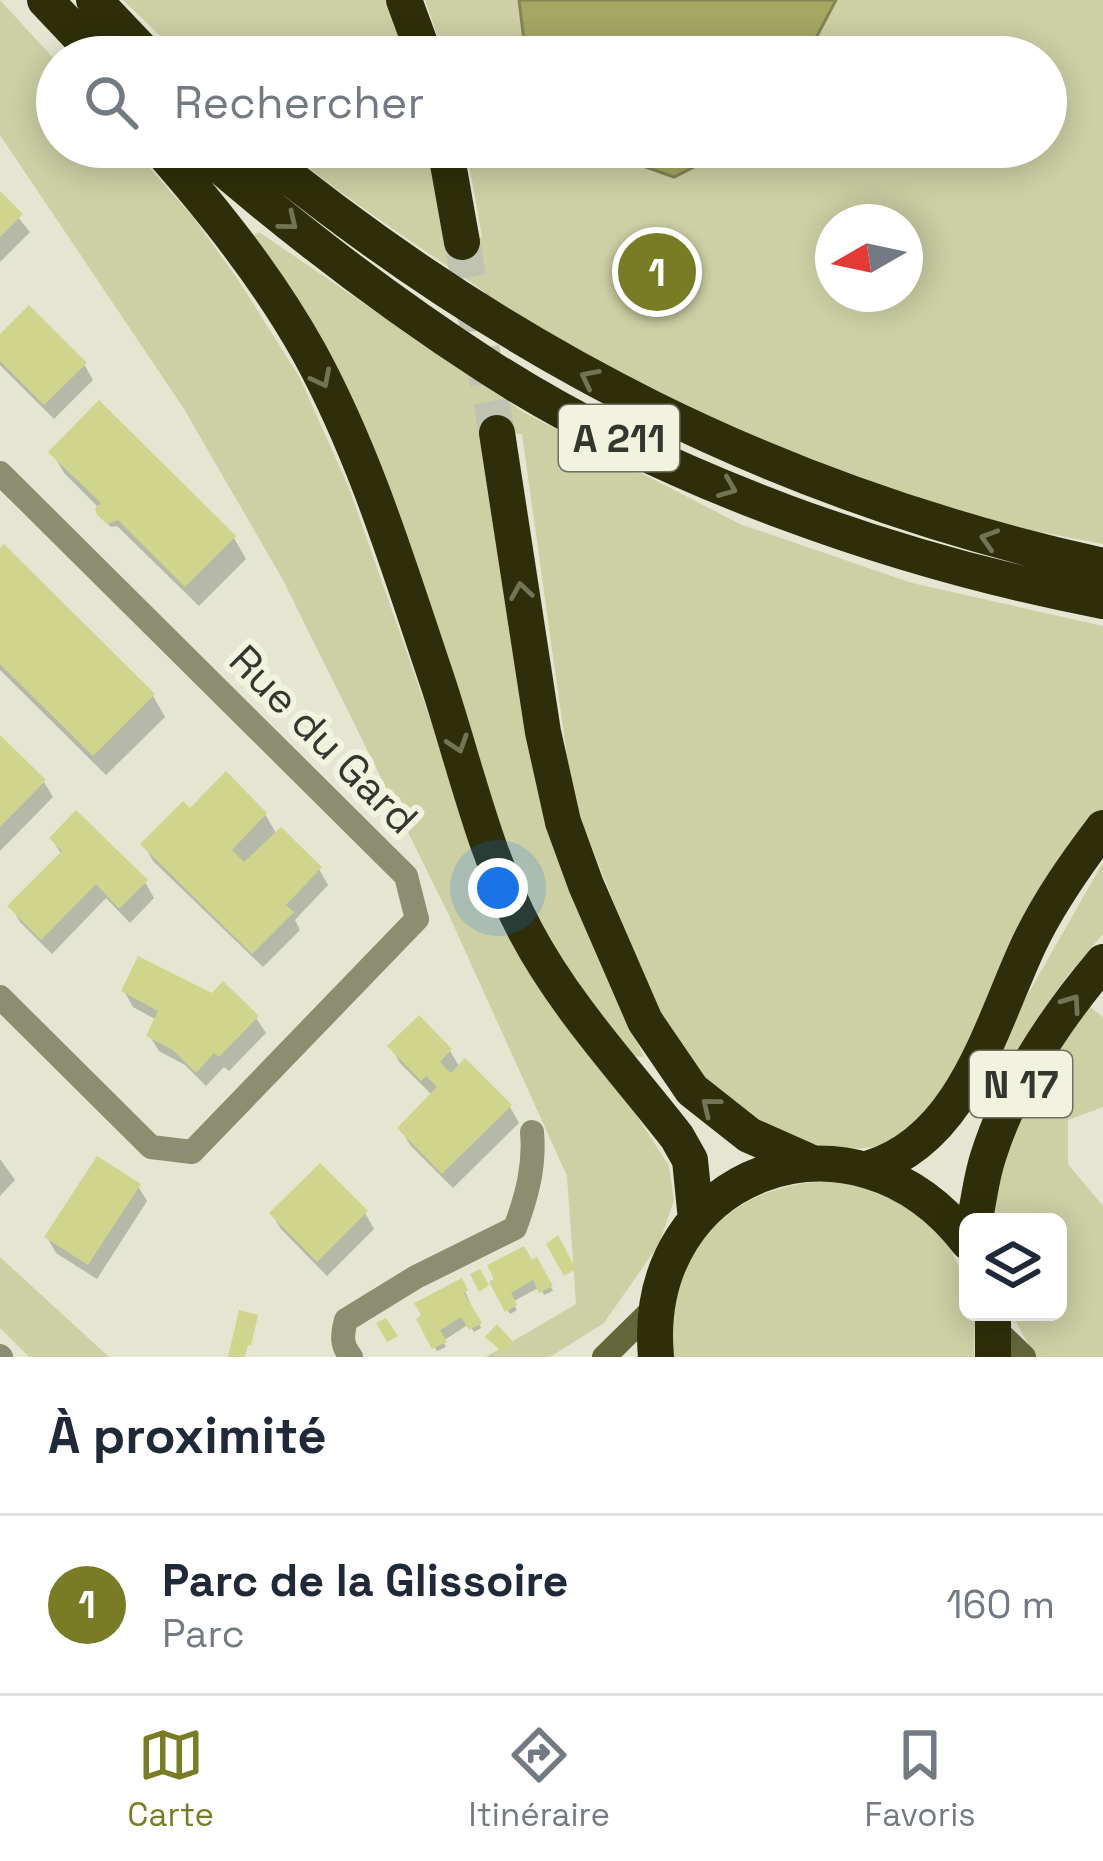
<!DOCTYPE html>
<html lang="fr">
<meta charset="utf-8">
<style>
body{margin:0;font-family:"Space Grotesk",sans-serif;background:#f2f2f3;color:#1f2937}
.controls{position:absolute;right:36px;bottom:36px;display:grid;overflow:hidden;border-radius:18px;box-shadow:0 6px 30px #0003}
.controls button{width:108px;height:108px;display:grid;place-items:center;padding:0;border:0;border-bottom:3px solid #e0e1e3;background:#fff;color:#1f2937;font:60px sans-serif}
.compass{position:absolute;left:815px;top:204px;width:108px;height:108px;border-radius:50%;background:#fff;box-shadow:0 6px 30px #0003;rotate:261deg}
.you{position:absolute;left:498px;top:888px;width:42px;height:42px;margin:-30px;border:9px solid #fff;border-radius:50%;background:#1a73e8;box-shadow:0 0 0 18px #1a73e833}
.badge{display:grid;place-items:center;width:78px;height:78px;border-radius:50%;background:#797c24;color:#fff;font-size:39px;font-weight:700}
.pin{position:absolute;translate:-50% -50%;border:6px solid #fff;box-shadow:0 3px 12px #0006}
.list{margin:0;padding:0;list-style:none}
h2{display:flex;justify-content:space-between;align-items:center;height:156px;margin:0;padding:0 48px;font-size:51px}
h2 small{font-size:39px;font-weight:400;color:#747a83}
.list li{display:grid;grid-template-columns:78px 1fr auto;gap:36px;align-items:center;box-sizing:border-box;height:180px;padding:0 48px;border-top:3px solid #e0e1e3}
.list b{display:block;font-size:45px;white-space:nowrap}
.list p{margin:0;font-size:39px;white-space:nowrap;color:#747a83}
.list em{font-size:39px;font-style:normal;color:#747a83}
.icon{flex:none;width:66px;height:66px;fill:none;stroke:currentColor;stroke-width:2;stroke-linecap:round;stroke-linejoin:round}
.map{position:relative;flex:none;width:1103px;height:1357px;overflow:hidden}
.search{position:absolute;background:#fff;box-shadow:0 6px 30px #0003;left:36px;right:36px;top:36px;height:132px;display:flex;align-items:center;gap:30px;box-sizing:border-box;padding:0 42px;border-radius:66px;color:#747a83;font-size:45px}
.sheet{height:336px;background:#fff}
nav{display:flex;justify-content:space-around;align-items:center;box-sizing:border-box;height:168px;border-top:3px solid #e0e1e3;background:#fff;font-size:33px;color:#747a83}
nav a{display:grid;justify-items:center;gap:6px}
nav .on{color:#797c24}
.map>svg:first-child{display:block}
</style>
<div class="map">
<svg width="1103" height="1357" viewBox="0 0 1103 1357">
<rect width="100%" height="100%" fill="#e4e6d2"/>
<path fill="#cdd0a5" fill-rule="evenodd" d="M 0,0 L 57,62 L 57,147 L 131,147 L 193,217 L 237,278 L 300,378 L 349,488 L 490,889 L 563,1021 L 637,1116 L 669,1166 L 674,1200 L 659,1244 L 604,1323 L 550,1357 L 486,1357 L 576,1304 L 567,1176 L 448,913 L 283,580 L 184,409 L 0,135 Z
M 123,0 L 389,0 L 409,57 L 182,57 Z
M 425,0 L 1103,0 L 1103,544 C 904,510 708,431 534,329 C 513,317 495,299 475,285 C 410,240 344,198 283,147 L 429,147 L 448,244 L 482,237 L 466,147 L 1046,147 L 1046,57 L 445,57 ZM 833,222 L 905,222 L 905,294 L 833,294 Z
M 259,232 L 525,413 L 740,524 L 912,583 L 1103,626 L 1103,816 L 958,1069 L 924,1118 L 887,1146 L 850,1149 L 790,1141 L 720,1106 L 663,1026 L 573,800 L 522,434 L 480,432 L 532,764 L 578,911 L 644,1057 L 629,1056 L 548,947 L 253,236 Z
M 1103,862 L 1103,934 L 1068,975 L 1004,1077 L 986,1068 Z
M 1089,1006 L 1103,1017 L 1103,1107 L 1068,1120 L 1068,1164 L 1103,1206 L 1103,1357 L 1035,1357 L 1011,1312 L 1058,1312 L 1058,1222 L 990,1222 C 992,1150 1044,1061 1089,1006 Z
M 833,1181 C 902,1193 968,1236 968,1312 L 975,1312 L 974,1357 L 670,1357 C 667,1253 727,1183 833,1181 Z
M 0,1257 L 109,1357 L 29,1357 L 0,1328 Z"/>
<path fill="#a5a863" stroke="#838653" stroke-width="3" d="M 519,0 L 836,0 L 806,57 L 526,57 Z
M 613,147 L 733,147 L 674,177 L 626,160 Z"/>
<path fill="#0003" d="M 0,195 L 30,232 L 0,262 Z
M 0,338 L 84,364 L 93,380 L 54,419 L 0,365 Z
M 52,452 L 234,538 L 246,559 L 199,606 L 117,526 L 111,527 L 103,519 L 98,507 L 64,473 Z
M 0,552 L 153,696 L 165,717 L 106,775 L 0,670 Z
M 0,742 L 44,782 L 53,797 L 0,851 Z
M 190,812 L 265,814 L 277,835 L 319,869 L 328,885 L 295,920 L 300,930 L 263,967 L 153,861 L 144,845 Z
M 52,839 L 145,882 L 154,898 L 130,923 L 106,898 L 52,954 L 20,922 L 11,906 L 62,855 Z
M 124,991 L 256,1018 L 266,1033 L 229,1071 L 224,1067 L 206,1086 L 185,1065 L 159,1051 L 149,1035 L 157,1020 L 133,1007 Z
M 391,1047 L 450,1051 L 460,1068 L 510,1107 L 519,1123 L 453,1188 L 410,1145 L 401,1129 L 433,1096 L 400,1063 Z
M 0,1159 L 15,1180 L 0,1196 Z
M 138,1186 L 147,1201 L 97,1279 L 56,1253 L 47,1237 Z
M 365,1213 L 374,1229 L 327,1276 L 281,1229 L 272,1214 Z
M 536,1261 L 553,1291 L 544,1295 L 540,1287 L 512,1302 L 517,1310 L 510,1314 L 493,1283 Z
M 461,1282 L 481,1328 L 474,1332 L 469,1324 L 443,1341 L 446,1347 L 437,1351 L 420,1320 Z"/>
<path fill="#d0d58e" d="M 0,191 L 23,214 L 0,237 Z
M 29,305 L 87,363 L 44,405 L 0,361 L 0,334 Z
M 99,400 L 236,536 L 185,587 L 118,520 L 107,524 L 97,515 L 95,508 L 101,503 L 48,452 Z
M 4,544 L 155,694 L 93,756 L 0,664 L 0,548 Z
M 0,735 L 46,780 L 0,827 Z
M 226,771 L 267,813 L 232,850 L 244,862 L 281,827 L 322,867 L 286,905 L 294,912 L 252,954 L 140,844 L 183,801 L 190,808 Z
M 76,810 L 148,880 L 119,909 L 96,884 L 41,940 L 7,906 L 62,851 L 49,838 Z
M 138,956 L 212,993 L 223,981 L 259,1016 L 219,1057 L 214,1053 L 196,1073 L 173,1050 L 146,1036 L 158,1011 L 121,991 Z
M 419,1015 L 452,1049 L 440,1062 L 451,1073 L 465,1058 L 512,1105 L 442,1174 L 397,1128 L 437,1087 L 426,1076 L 421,1081 L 387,1046 Z
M 97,1156 L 141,1184 L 88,1265 L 44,1237 Z
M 320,1163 L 368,1211 L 317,1262 L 269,1213 Z
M 558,1235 L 576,1269 L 564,1276 L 546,1244 Z
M 524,1246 L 532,1260 L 537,1257 L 553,1286 L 539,1293 L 533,1280 L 511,1293 L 517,1305 L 505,1312 L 489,1282 L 494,1279 L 487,1265 Z
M 480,1269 L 489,1285 L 479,1292 L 470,1274 Z
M 462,1278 L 468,1290 L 464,1293 L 482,1323 L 469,1330 L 461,1317 L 440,1330 L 447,1342 L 432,1349 L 416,1319 L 421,1315 L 414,1303 Z
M 239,1310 L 258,1315 L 251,1346 L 248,1345 L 245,1357 L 228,1357 Z
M 386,1318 L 398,1336 L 387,1342 L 376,1323 Z
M 497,1324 L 514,1343 L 501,1351 L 485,1337 Z"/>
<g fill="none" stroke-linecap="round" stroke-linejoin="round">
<path stroke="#c1c3b1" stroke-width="36" stroke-dasharray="36 18" stroke-linecap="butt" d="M 462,242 L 497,433"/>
<path stroke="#8c8e72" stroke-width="24" d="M 0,473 L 406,876 L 417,919 L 192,1152 L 151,1147 L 0,997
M 0,1356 L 1,1357
M 351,1357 C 341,1345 342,1335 346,1320 L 416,1277 L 515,1228 C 527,1196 535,1166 532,1132"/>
<path stroke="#63653a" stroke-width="24" d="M 994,1328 L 1024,1357
M 604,1357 L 656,1306"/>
<path stroke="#2e2f0a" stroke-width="36" d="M 45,0 L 99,57
M 94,0 L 148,57
M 404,0 L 425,57
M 158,147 C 214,211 267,277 309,352 C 366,456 400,571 438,683 C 465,765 485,856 526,932 C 565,1006 625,1070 677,1137 L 690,1160 L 696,1220
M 198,147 C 290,227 388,302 490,368 C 666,481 898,562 1103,601
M 252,147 C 509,357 778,494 1103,566
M 445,147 L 462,242
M 497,433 L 543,732 L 563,822 L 586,885 L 645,1021 L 692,1090 L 749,1135 L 812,1163
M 870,1168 C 964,1139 991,1025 1029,944 C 1049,902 1075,865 1103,828
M 974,1222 C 979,1201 981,1178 988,1157 C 1010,1086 1056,1018 1103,962
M 993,1312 L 993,1357
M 656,1357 C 639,1171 854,1093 968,1242"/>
</g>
<defs><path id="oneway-chevron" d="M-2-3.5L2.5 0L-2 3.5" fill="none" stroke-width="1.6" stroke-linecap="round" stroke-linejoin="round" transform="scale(3)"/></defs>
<g stroke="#737455">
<use href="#oneway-chevron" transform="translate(289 222) rotate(39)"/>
<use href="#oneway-chevron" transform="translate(589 378) rotate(-153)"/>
<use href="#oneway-chevron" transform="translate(322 379) rotate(63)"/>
<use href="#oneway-chevron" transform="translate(728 488) rotate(22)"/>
<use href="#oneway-chevron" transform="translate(989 539) rotate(-163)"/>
<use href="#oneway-chevron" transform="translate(521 591) rotate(-99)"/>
<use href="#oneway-chevron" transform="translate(458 744) rotate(72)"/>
<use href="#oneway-chevron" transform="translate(1072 1003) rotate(-55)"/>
<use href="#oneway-chevron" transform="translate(710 1106) rotate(-141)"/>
</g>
<g text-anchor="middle" stroke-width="12" stroke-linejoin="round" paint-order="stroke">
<g fill="#f2f3df" stroke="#6e6f63" stroke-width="3">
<rect x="559" y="405" width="120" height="66" rx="9"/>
<rect x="970" y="1051" width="102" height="66" rx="9"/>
</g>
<g font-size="39" font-weight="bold" fill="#35362e">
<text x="619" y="452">A 211</text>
<text x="1021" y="1098">N 17</text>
</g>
<g font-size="42" fill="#35362e" stroke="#f2f3df">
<text transform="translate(324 739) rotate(45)" y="15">Rue du Gard</text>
</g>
</g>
</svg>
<div class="controls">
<button><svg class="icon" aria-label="layers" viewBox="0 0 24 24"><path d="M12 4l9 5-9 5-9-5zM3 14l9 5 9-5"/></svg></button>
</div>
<svg class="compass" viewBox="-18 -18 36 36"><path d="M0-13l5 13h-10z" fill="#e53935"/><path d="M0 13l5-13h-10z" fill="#747a83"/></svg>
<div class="you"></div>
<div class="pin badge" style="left:657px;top:272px">1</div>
<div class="search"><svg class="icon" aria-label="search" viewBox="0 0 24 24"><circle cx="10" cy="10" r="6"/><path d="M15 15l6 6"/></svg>Rechercher</div>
</div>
<section class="sheet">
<h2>À proximité<small></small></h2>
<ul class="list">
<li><span class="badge">1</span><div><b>Parc de la Glissoire</b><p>Parc</p></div><em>160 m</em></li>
</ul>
</section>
<nav>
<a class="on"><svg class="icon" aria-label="map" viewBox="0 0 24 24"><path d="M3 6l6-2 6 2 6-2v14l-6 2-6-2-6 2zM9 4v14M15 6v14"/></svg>Carte</a>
<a><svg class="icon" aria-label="directions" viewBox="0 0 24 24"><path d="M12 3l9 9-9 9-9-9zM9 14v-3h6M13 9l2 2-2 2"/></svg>Itinéraire</a>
<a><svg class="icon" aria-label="saved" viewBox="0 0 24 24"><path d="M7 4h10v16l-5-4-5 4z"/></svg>Favoris</a>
</nav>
